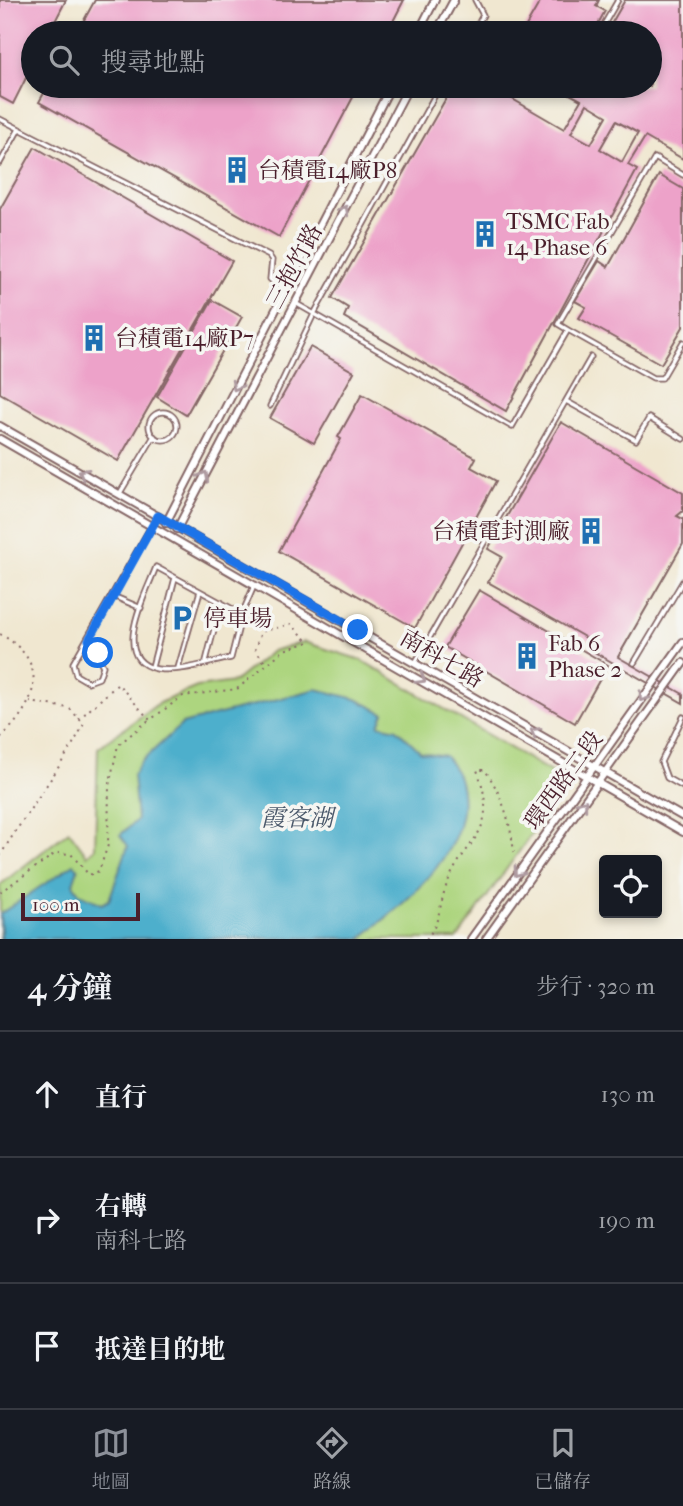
<!DOCTYPE html>
<html lang="zh-TW">
<meta charset="utf-8">
<style>
body{margin:0;font-family:"IM FELL French Canon","Noto Serif TC",serif;background:#242831;color:#f1f3f6}
.controls{position:absolute;right:21px;bottom:21px;display:grid;overflow:hidden;border-radius:7px;box-shadow:0 4px 10px #0003}
.controls button{width:63px;height:63px;display:grid;place-items:center;padding:0;border:0;border-bottom:2px solid #363941;background:#171b24;color:#f1f3f6;font:35px sans-serif}
.scale{position:absolute;left:21px;bottom:18px;width:119px;box-sizing:border-box;padding-left:7px;border:4px solid #4a1f2b;border-top:0;font-size:19px;line-height:24px;white-space:nowrap;color:#4a1f2b;-webkit-text-stroke:5px #f6f6f2;paint-order:stroke}
.stop{position:absolute;width:21px;height:21px;margin:-16px;border:5px solid #1a73e8;border-radius:50%;background:#fff}
.stop.end{background:#1a73e8;border-color:#fff;box-shadow:0 2px 7px #0008}
.list{margin:0;padding:0;list-style:none}
h2{display:flex;justify-content:space-between;align-items:center;height:91px;margin:0;padding:0 28px;font-size:30px}
h2 small{font-size:23px;font-weight:400;color:#9ea1a6}
.list li{display:grid;grid-template-columns:46px 1fr auto;gap:21px;align-items:center;box-sizing:border-box;height:126px;padding:0 28px;border-top:2px solid #363941}
.list b{display:block;font-size:26px;white-space:nowrap}
.list p{margin:0;font-size:23px;white-space:nowrap;color:#9ea1a6}
.list em{font-size:23px;font-style:normal;color:#9ea1a6}
.icon{flex:none;width:38px;height:38px;fill:none;stroke:currentColor;stroke-width:2;stroke-linecap:round;stroke-linejoin:round}
.map{position:relative;flex:none;width:683px;height:939px;overflow:hidden}
.search{position:absolute;background:#171b24;box-shadow:0 4px 10px #0003;left:21px;right:21px;top:21px;height:77px;display:flex;align-items:center;gap:18px;box-sizing:border-box;padding:0 24px;border-radius:38px;color:#9ea1a6;font-size:26px}
.sheet{height:469px;background:#171b24}
nav{display:flex;justify-content:space-around;align-items:center;box-sizing:border-box;height:98px;border-top:2px solid #363941;background:#171b24;font-size:19px;color:#9ea1a6}
nav a{display:grid;justify-items:center;gap:4px}
nav .on{color:#8c9099}
.map>svg:first-child{display:block}
</style>
<div class="map">
<svg width="683" height="939" viewBox="0 0 683 939">
<rect width="100%" height="100%" fill="#f6f6f2"/>
<filter id="ink" filterUnits="userSpaceOnUse"><feTurbulence type="fractalNoise" baseFrequency=".0143" numOctaves="2"/><feDisplacementMap in="SourceGraphic" scale="14" xChannelSelector="R" yChannelSelector="G"/><feConvolveMatrix kernelMatrix="1 2 1 2 8 2 1 2 1" color-interpolation-filters="sRGB"/></filter>
<filter id="wash" filterUnits="userSpaceOnUse"><feTurbulence type="fractalNoise" baseFrequency=".00686" numOctaves="4" result="noise"/><feDisplacementMap in="SourceGraphic" scale="28" xChannelSelector="R" yChannelSelector="G"/><feGaussianBlur stdDeviation="1.57" result="paint"/><feColorMatrix in="noise" values="0 0 0 0 0 0 0 0 0 0 0 0 0 0 0 0 0 1.4 0 .05"/><feComposite in="paint" operator="in"/></filter>
<g filter="url(#wash)">
<rect width="100%" height="100%" fill="#f0e7d0"/>
<path fill="#add57f" stroke="#7c7a55" stroke-width="2" d="M 304,642 L 361,660 L 561,778 L 562,791 L 457,939 L 0,939 L 0,885 L 69,831 L 87,855 L 95,848 L 98,748 L 159,703 L 197,687 L 234,682 L 272,651 Z"/>
<path fill="#4dafcc" stroke="#4c677c" stroke-width="2" d="M 316,689 L 356,699 L 384,713 L 379,725 L 397,729 L 421,752 L 445,756 C 450,763 457,771 459,778 C 480,845 406,902 361,938 L 1,939 L 0,914 L 74,864 L 78,869 L 73,884 L 80,894 L 102,904 L 109,900 L 128,846 L 120,835 L 137,820 L 133,775 L 141,762 L 182,724 Z"/>
<g id="blocks">
<path fill="#eda2c9" fill-rule="evenodd" d="M 0,0 L 66,0 L 49,33 L 33,33 L 33,64 L 13,104 L 0,97 Z
M 95,0 L 404,0 L 387,33 L 77,33 Z
M 541,0 L 599,0 L 596,6 L 605,11 L 593,33 L 522,33 Z
M 625,0 L 683,0 L 683,159 L 645,137 L 628,165 L 637,170 L 506,411 L 344,317 L 348,308 L 332,298 L 453,86 L 489,86 L 502,93 L 506,86 L 516,86 L 509,97 L 564,129 L 581,100 L 555,86 L 650,86 L 650,33 L 606,33 ZM 587,104 L 607,116 L 591,144 L 571,133 ZM 616,121 L 638,133 L 622,162 L 600,149 Z
M 48,86 L 359,86 L 279,237 L 39,102 Z
M 35,147 L 232,261 L 118,461 L 0,393 L 0,209 Z
M 659,175 L 683,189 L 683,327 L 661,364 L 579,318 L 586,307 L 575,301 L 599,261 L 608,267 Z
M 212,300 L 242,317 L 186,415 L 157,397 Z
M 310,347 L 354,372 L 314,443 L 270,418 Z
M 362,394 L 476,458 L 471,467 L 496,481 L 415,628 L 279,551 L 341,439 L 338,437 Z
M 561,422 L 683,493 L 683,511 L 677,516 L 683,519 L 683,544 L 618,657 L 683,694 L 683,703 L 589,649 L 593,642 L 488,582 L 502,557 L 488,549 Z
M 479,590 L 608,665 L 575,723 L 445,647 Z"/>
</g>
</g>
<g filter="url(#ink)">
<use href="#blocks" fill-opacity="0" stroke="#846565" stroke-width="2"/>
<g fill="none" stroke-linecap="round" stroke-linejoin="round">
<defs>
<path id="lane" d="M 473,33 L 483,15 L 475,0
M 599,33 L 618,0
M 0,119 L 269,256 L 272,260 L 270,279 L 284,290
M 0,163 L 19,129
M 297,304 L 512,427 L 568,330 L 558,324 L 655,158 L 683,175
M 568,330 L 653,378 L 662,378 L 683,342
M 566,401 L 636,440 L 649,418 L 683,439
M 270,406 L 314,314 L 440,86
M149 426a14 14 0 1 1 28 0a14 14 0 1 1-28 0Z
M 120,493 L 154,436
M 113,596 L 141,608
M 242,614 L 156,567 C 146,594 109,660 157,669 C 180,673 209,662 231,658 L 242,614 L 254,586
M 89,640 L 103,666 L 99,678 L 88,682 L 76,675 L 73,663 L 157,516
M 206,661 L 221,602
M 415,663 L 591,357
M 634,663 L 683,581
M 152,667 L 175,578
M 178,668 L 200,591
M 683,717 L 661,762 L 667,778 L 683,787"/>
<path id="street" d="M 418,33 L 435,0
M 436,33 L 454,0
M 0,426 L 683,817
M 0,439 L 683,832
M 166,523 L 391,86
M 177,529 L 409,86
M 471,939 L 683,642
M 486,939 L 683,663"/>
</defs>
<use href="#lane" stroke="#846565" stroke-width="7"/>
<use href="#street" stroke="#846565" stroke-width="10"/>
<path stroke="#846565" stroke-width="2" stroke-dasharray="2 5" stroke-linecap="butt" d="M 0,634 C 52,663 37,705 0,738
M 79,719 L 118,684 L 150,720 L 183,696 L 237,689 L 284,650 L 309,642 L 291,624 L 261,632 L 255,649 L 266,664
M 0,856 C 27,811 60,770 84,724 L 69,708 L 30,702
M 0,892 L 56,853 L 71,854 L 89,875 L 99,871 L 108,845 L 109,786 L 118,745 L 149,720
M 426,939 C 441,923 439,903 447,884 C 466,836 501,835 477,770 L 485,770 C 503,796 510,821 514,852"/>
<use href="#lane" stroke="#fff" stroke-width="3.5"/>
<use href="#street" stroke="#fff" stroke-width="6"/>
</g>
<defs><path id="oneway-chevron" d="M-2-3.5L2.5 0L-2 3.5" fill="none" stroke-width="1.6" stroke-linecap="round" stroke-linejoin="round" transform="scale(1.75)"/></defs>
<g stroke="#ae9aa0">
<use href="#oneway-chevron" transform="translate(344 210) rotate(-62)"/>
<use href="#oneway-chevron" transform="translate(236 386) rotate(117)"/>
<use href="#oneway-chevron" transform="translate(83 473) rotate(-151)"/>
<use href="#oneway-chevron" transform="translate(204 476) rotate(-62)"/>
<use href="#oneway-chevron" transform="translate(421 679) rotate(31)"/>
<use href="#oneway-chevron" transform="translate(643 697) rotate(125)"/>
<use href="#oneway-chevron" transform="translate(535 732) rotate(-150)"/>
<use href="#oneway-chevron" transform="translate(583 804) rotate(-53)"/>
<use href="#oneway-chevron" transform="translate(518 872) rotate(125)"/>
</g>
</g>
<g fill="none" stroke-linecap="round" stroke-linejoin="round" filter="url(#ink)">
<path stroke="#1a73e8" stroke-width="9" d="M 98,653 L 89,640 L 158,516 L 358,630"/>
</g>
<defs>
<symbol id="building-bare" viewBox="-9 -9 18 18"><path d="M-4-6H4V6H1V3H-1V6H-4ZM-2.5-4.3h1.7v1.8h-1.7ZM.8-4.3h1.7v1.8H.8ZM-2.5-1h1.7V.8h-1.7ZM.8-1h1.7V.8H.8Z" fill="#1f6fb2" stroke="#f6f6f2" stroke-width="2.5" paint-order="stroke"/></symbol>
<symbol id="parking-bare" viewBox="-9 -9 18 18"><path d="M-3.5-5.5H1a3.5 3.5 0 0 1 0 7H-1V5.5H-3.5ZM-1-3.4V-.6H.8a1.4 1.4 0 0 0 0-2.8Z" fill="#1f6fb2" stroke="#f6f6f2" stroke-width="2.5" paint-order="stroke"/></symbol>
</defs>
<g fill-rule="evenodd">
<use href="#building-bare" x="218" y="151" width="38" height="38"/>
<use href="#building-bare" x="466" y="215" width="38" height="38"/>
<use href="#building-bare" x="75" y="319" width="38" height="38"/>
<use href="#building-bare" x="572" y="512" width="38" height="38"/>
<use href="#parking-bare" x="163" y="599" width="38" height="38"/>
<use href="#building-bare" x="508" y="637" width="38" height="38"/>
</g>
<g text-anchor="middle" stroke-width="7" stroke-linejoin="round" paint-order="stroke">
<g font-size="23" fill="#4a1f2b" stroke="#f6f6f2" text-anchor="start">
<text x="258" y="178">台積電14廠P8</text>
<text x="506" y="229">TSMC Fab<tspan x="506" dy="26">14 Phase 6</tspan></text>
<text x="115" y="346">台積電14廠P7</text>
<text x="570" y="539" text-anchor="end">台積電封測廠</text>
<text x="203" y="626">停車場</text>
<text x="548" y="651">Fab 6<tspan x="548" dy="26">Phase 2</tspan></text>
</g>
<g font-size="23" fill="#4a1f2b" stroke="#f6f6f2">
<text transform="translate(294 266) rotate(-62)" y="8">三抱竹路</text>
<text transform="translate(442 658) rotate(30)" y="8">南科七路</text>
<text transform="translate(563 780) rotate(-54)" y="8">環西路二段</text>
</g>
<g font-size="24" font-style="italic" fill="#4b596b" stroke="#f6f6f2">
<text x="297" y="826">霞客湖</text>
</g>
</g>
</svg>
<div class="controls">
<button><svg class="icon" aria-label="locate" viewBox="0 0 24 24"><circle cx="12" cy="12" r="6"/><path d="M12 2v4M12 18v4M2 12h4M18 12h4"/></svg></button>
</div>
<div class="scale">100 m</div>
<div class="stop" style="left:98px;top:653px"></div>
<div class="stop end" style="left:358px;top:630px"></div>
<div class="search"><svg class="icon" aria-label="search" viewBox="0 0 24 24"><circle cx="10" cy="10" r="6"/><path d="M15 15l6 6"/></svg>搜尋地點</div>
</div>
<section class="sheet">
<h2>4 分鐘<small>步行 · 320 m</small></h2>
<ul class="list">
<li><svg class="icon" aria-label="ahead" viewBox="0 0 24 24"><path d="M12 20V5M6 11l6-6 6 6"/></svg><div><b>直行</b></div><em>130 m</em></li>
<li><svg class="icon" aria-label="right" viewBox="0 0 24 24"><path d="M7 20v-9h11M14 6l5 5-5 5"/></svg><div><b>右轉</b><p>南科七路</p></div><em>190 m</em></li>
<li><svg class="icon" aria-label="arrive" viewBox="0 0 24 24"><path d="M6 21V4h12l-3 4 3 4H6"/></svg><div><b>抵達目的地</b></div></li>
</ul>
</section>
<nav>
<a class="on"><svg class="icon" aria-label="map" viewBox="0 0 24 24"><path d="M3 6l6-2 6 2 6-2v14l-6 2-6-2-6 2zM9 4v14M15 6v14"/></svg>地圖</a>
<a><svg class="icon" aria-label="directions" viewBox="0 0 24 24"><path d="M12 3l9 9-9 9-9-9zM9 14v-3h6M13 9l2 2-2 2"/></svg>路線</a>
<a><svg class="icon" aria-label="saved" viewBox="0 0 24 24"><path d="M7 4h10v16l-5-4-5 4z"/></svg>已儲存</a>
</nav>
